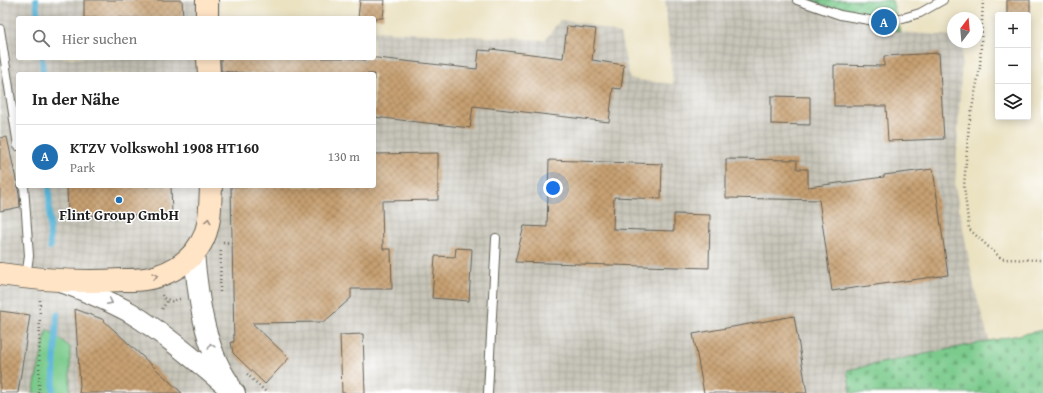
<!DOCTYPE html>
<html lang="de">
<meta charset="utf-8">
<style>
body{margin:0;font-family:"Gentium Book Plus",serif;background:#f6f6f6;color:#222}
.controls{position:absolute;right:12px;top:12px;display:grid;overflow:hidden;border-radius:4px;box-shadow:0 2px 10px #0003}
.controls button{width:36px;height:36px;display:grid;place-items:center;padding:0;border:0;border-bottom:1px solid #e0e0e0;background:#fff;color:#222;font:20px sans-serif}
.compass{position:absolute;left:947px;top:12px;width:36px;height:36px;border-radius:50%;background:#fff;box-shadow:0 2px 10px #0003;rotate:16deg}
.you{position:absolute;left:553px;top:188px;width:14px;height:14px;margin:-10px;border:3px solid #fff;border-radius:50%;background:#1a73e8;box-shadow:0 0 0 6px #1a73e833}
.badge{display:grid;place-items:center;width:26px;height:26px;border-radius:50%;background:#1f6fb2;color:#fff;font-size:13px;font-weight:700}
.pin{position:absolute;translate:-50% -50%;border:2px solid #fff;box-shadow:0 1px 4px #0006}
.list{margin:0;padding:0;list-style:none}
h2{display:flex;justify-content:space-between;align-items:center;height:52px;margin:0;padding:0 16px;font-size:17px}
h2 small{font-size:13px;font-weight:400;color:#767676}
.list li{display:grid;grid-template-columns:26px 1fr auto;gap:12px;align-items:center;box-sizing:border-box;height:64px;padding:0 16px;border-top:1px solid #e0e0e0}
.list b{display:block;font-size:15px;white-space:nowrap}
.list p{margin:0;font-size:13px;white-space:nowrap;color:#767676}
.list em{font-size:13px;font-style:normal;color:#767676}
.icon{flex:none;width:22px;height:22px;fill:none;stroke:currentColor;stroke-width:2;stroke-linecap:round;stroke-linejoin:round}
.map{position:relative;flex:none;width:1043px;height:393px;overflow:hidden}
.search{position:absolute;background:#fff;box-shadow:0 2px 10px #0003;left:16px;top:16px;width:360px;height:44px;display:flex;align-items:center;gap:10px;box-sizing:border-box;padding:0 14px;border-radius:4px;color:#767676;font-size:15px}
.panel{position:absolute;background:#fff;box-shadow:0 2px 10px #0003;left:16px;top:72px;width:360px;height:116px;border-radius:4px}
.map>svg:first-child{display:block}
</style>
<div class="map">
<svg width="1043" height="393" viewBox="0 0 1043 393">
<defs>
<pattern id="industrial-grid" width="8" height="8" patternUnits="userSpaceOnUse"><rect width="8" height="8" fill="#c7c4b8"/><path d="M0 4h8M4 0v8" fill="none" stroke="#aaa89e"/></pattern>
<pattern id="cemetery-stones" width="16" height="16" patternUnits="userSpaceOnUse"><rect width="16" height="16" fill="#7bcb8d"/><path d="M2 7V4a2 2 0 0 1 4 0v3zM10 15v-3a2 2 0 0 1 4 0v3z" fill="#6aae79"/></pattern>
<pattern id="garden-furrows" width="10" height="10" patternUnits="userSpaceOnUse"><rect width="10" height="10" fill="#7bcb8d"/><path d="M-1 1l2-2M0 10L10 0M9 11l2-2" fill="none" stroke="#6aae79"/></pattern>
<pattern id="building-cross-hatch" width="8" height="8" patternUnits="userSpaceOnUse"><rect width="8" height="8" fill="#c7a072"/><path d="M0 0l8 8M0 8l8-8" fill="none" stroke="#a1825d"/></pattern>
</defs>
<rect width="100%" height="100%" fill="#fff"/>
<filter id="ink" filterUnits="userSpaceOnUse"><feTurbulence type="fractalNoise" baseFrequency=".025" numOctaves="2"/><feDisplacementMap in="SourceGraphic" scale="8" xChannelSelector="R" yChannelSelector="G"/><feConvolveMatrix kernelMatrix="1 2 1 2 8 2 1 2 1" color-interpolation-filters="sRGB"/></filter>
<filter id="wash" filterUnits="userSpaceOnUse"><feTurbulence type="fractalNoise" baseFrequency=".012" numOctaves="4" result="noise"/><feDisplacementMap in="SourceGraphic" scale="16" xChannelSelector="R" yChannelSelector="G"/><feGaussianBlur stdDeviation="0.9" result="paint"/><feColorMatrix in="noise" values="0 0 0 0 0 0 0 0 0 0 0 0 0 0 0 0 0 1.4 0 .05"/><feComposite in="paint" operator="in"/></filter>
<g filter="url(#wash)">
<rect width="100%" height="100%" fill="#ebe2c2"/>
<path fill="url(#industrial-grid)" fill-rule="evenodd" d="M 0,0 L 218,0 L 221,18 L 18,18 L 18,58 L 374,58 L 374,31 L 545,40 L 560,20 L 584,23 L 620,34 L 630,79 L 673,84 L 665,0 L 810,0 L 900,32 L 953,36 L 953,42 L 963,42 L 955,187 L 974,286 L 989,341 L 847,370 L 851,393 L 70,393 L 70,347 L 47,329 L 33,393 L 0,393 ZM 18,74 L 374,74 L 374,186 L 18,186 Z"/>
<path fill="#7bcb8d" stroke="#4c7454" d="M 47,329 L 70,347 L 70,393 L 33,393 Z"/>
<path fill="url(#cemetery-stones)" stroke="#4c7454" d="M 1043,330 L 1043,393 L 851,393 L 847,370 Z"/>
<path fill="url(#garden-furrows)" stroke="#4c7454" d="M 810,0 L 892,0 L 900,32 Z"/>
<g fill="none" stroke-linecap="round" stroke-linejoin="round">
<path stroke="#5bb6d8" stroke-width="6" d="M 36,0 L 38,18
M 42,58 L 43,74
M 49,186 L 50,247
M 53,393 L 57,314"/>
</g>
<g id="blocks">
<path fill="url(#building-cross-hatch)" d="M 84,0 L 182,0 L 183,18 L 84,18 Z
M 360,0 L 385,0 L 383,18 L 358,18 Z
M 1007,0 L 1030,0 L 1030,15 L 1007,15 Z
M 567,26 L 596,29 L 592,60 L 624,65 L 621,89 L 613,88 L 609,122 L 473,106 L 470,128 L 374,117 L 374,74 L 255,74 L 221,71 L 221,58 L 346,58 L 365,60 L 365,58 L 377,58 L 477,69 L 479,50 L 491,51 L 491,49 L 563,58 Z
M 939,53 L 944,139 L 888,141 L 886,106 L 834,106 L 834,65 L 884,66 L 884,56 Z
M 771,96 L 810,97 L 810,125 L 771,124 Z
M 7,137 L 19,194 L 20,207 L 0,211 L 0,138 Z
M 438,153 L 438,200 L 382,201 L 383,249 L 391,249 L 392,289 L 351,289 L 351,298 L 324,322 L 252,323 L 289,358 L 265,384 L 233,353 L 231,342 L 234,342 L 231,186 L 374,186 L 374,154 Z
M 726,159 L 797,160 L 797,169 L 808,169 L 808,187 L 884,177 L 884,175 L 933,169 L 948,275 L 832,291 L 819,200 L 726,198 Z
M 549,160 L 662,164 L 661,199 L 614,197 L 613,229 L 674,231 L 674,214 L 710,215 L 709,268 L 515,262 L 524,226 L 547,227 Z
M 67,186 L 171,186 L 172,214 L 68,216 Z
M 456,248 L 472,249 L 469,301 L 432,298 L 435,256 L 455,257 Z
M 75,309 L 102,319 L 182,393 L 79,393 L 80,385 Z
M 0,311 L 30,315 L 18,393 L 0,393 Z
M 794,316 L 807,393 L 704,393 L 693,334 Z
M 363,334 L 365,393 L 342,393 L 340,335 Z"/>
</g>
</g>
<g filter="url(#ink)">
<use href="#blocks" fill-opacity="0" stroke="#646156" stroke-width="1"/>
<g fill="none" stroke-linecap="round" stroke-linejoin="round">
<defs>
<path id="service" d="M 797,0 L 840,15 L 886,23 L 920,13 L 943,0
M 0,29 L 18,146
M 24,186 L 29,256 L 26,277
M 488,393 L 496,238"/>
<path id="tertiary" d="M 194,253 C 198,297 204,346 229,383
M 64,283 C 87,292 110,301 131,313 C 168,336 202,366 235,393"/>
<path id="secondary" d="M 207,0 L 207,18
M 208,58 L 209,74
M 0,274 C 41,280 81,283 122,280 C 134,280 147,280 158,276 C 176,270 192,259 201,243 C 211,226 210,205 211,186"/>
</defs>
<use href="#service" stroke="#646156" stroke-width="10"/>
<use href="#tertiary" stroke="#646156" stroke-width="22"/>
<use href="#secondary" stroke="#646156" stroke-width="24"/>
<path stroke="#646156" stroke-width="2.5" stroke-dasharray="1 3" stroke-linecap="butt" d="M 983,0 L 980,67 L 969,124 L 964,186 L 969,229 L 1002,259 L 1043,260
M 223,242 L 232,243
M 220,292 L 221,251
M 162,295 L 163,298 L 172,301 L 180,299
M 162,309 L 168,300
M 247,374 L 267,393
M 39,393 L 40,298"/>
<use href="#service" stroke="#fff" stroke-width="8"/>
<use href="#tertiary" stroke="#fff" stroke-width="20"/>
<use href="#secondary" stroke="#ffe4c6" stroke-width="22"/>
</g>
<defs><path id="oneway-chevron" d="M-2-3.5L2.5 0L-2 3.5" fill="none" stroke-width="1.6" stroke-linecap="round" stroke-linejoin="round"/></defs>
<g stroke="#998a7a">
<use href="#oneway-chevron" transform="translate(208 221) rotate(-81)"/>
<use href="#oneway-chevron" transform="translate(155 276) rotate(-15)"/>
</g>
<g stroke="#999">
<use href="#oneway-chevron" transform="translate(110 302) rotate(26)"/>
<use href="#oneway-chevron" transform="translate(211 346) rotate(-107)"/>
</g>
</g>
<circle fill="#1f6fb2" stroke="#fff" stroke-width="1.5" cx="119" cy="200" r="4"/>
<g text-anchor="middle" stroke-width="3" stroke-linejoin="round" paint-order="stroke">
<g font-size="15" font-weight="bold" fill="#1c1c1c" stroke="#fff">
<text x="119" y="220">Flint Group GmbH</text>
</g>
</g>
</svg>
<div class="controls">
<button>+</button>
<button>−</button>
<button><svg class="icon" aria-label="layers" viewBox="0 0 24 24"><path d="M12 4l9 5-9 5-9-5zM3 14l9 5 9-5"/></svg></button>
</div>
<svg class="compass" viewBox="-18 -18 36 36"><path d="M0-13l5 13h-10z" fill="#e53935"/><path d="M0 13l5-13h-10z" fill="#767676"/></svg>
<div class="you"></div>
<div class="pin badge" style="left:884px;top:22px">A</div>
<div class="search"><svg class="icon" aria-label="search" viewBox="0 0 24 24"><circle cx="10" cy="10" r="6"/><path d="M15 15l6 6"/></svg>Hier suchen</div>
<section class="panel">
<h2>In der Nähe<small></small></h2>
<ul class="list">
<li><span class="badge">A</span><div><b>KTZV Volkswohl 1908 HT160</b><p>Park</p></div><em>130 m</em></li>
</ul>
</section>
</div>
